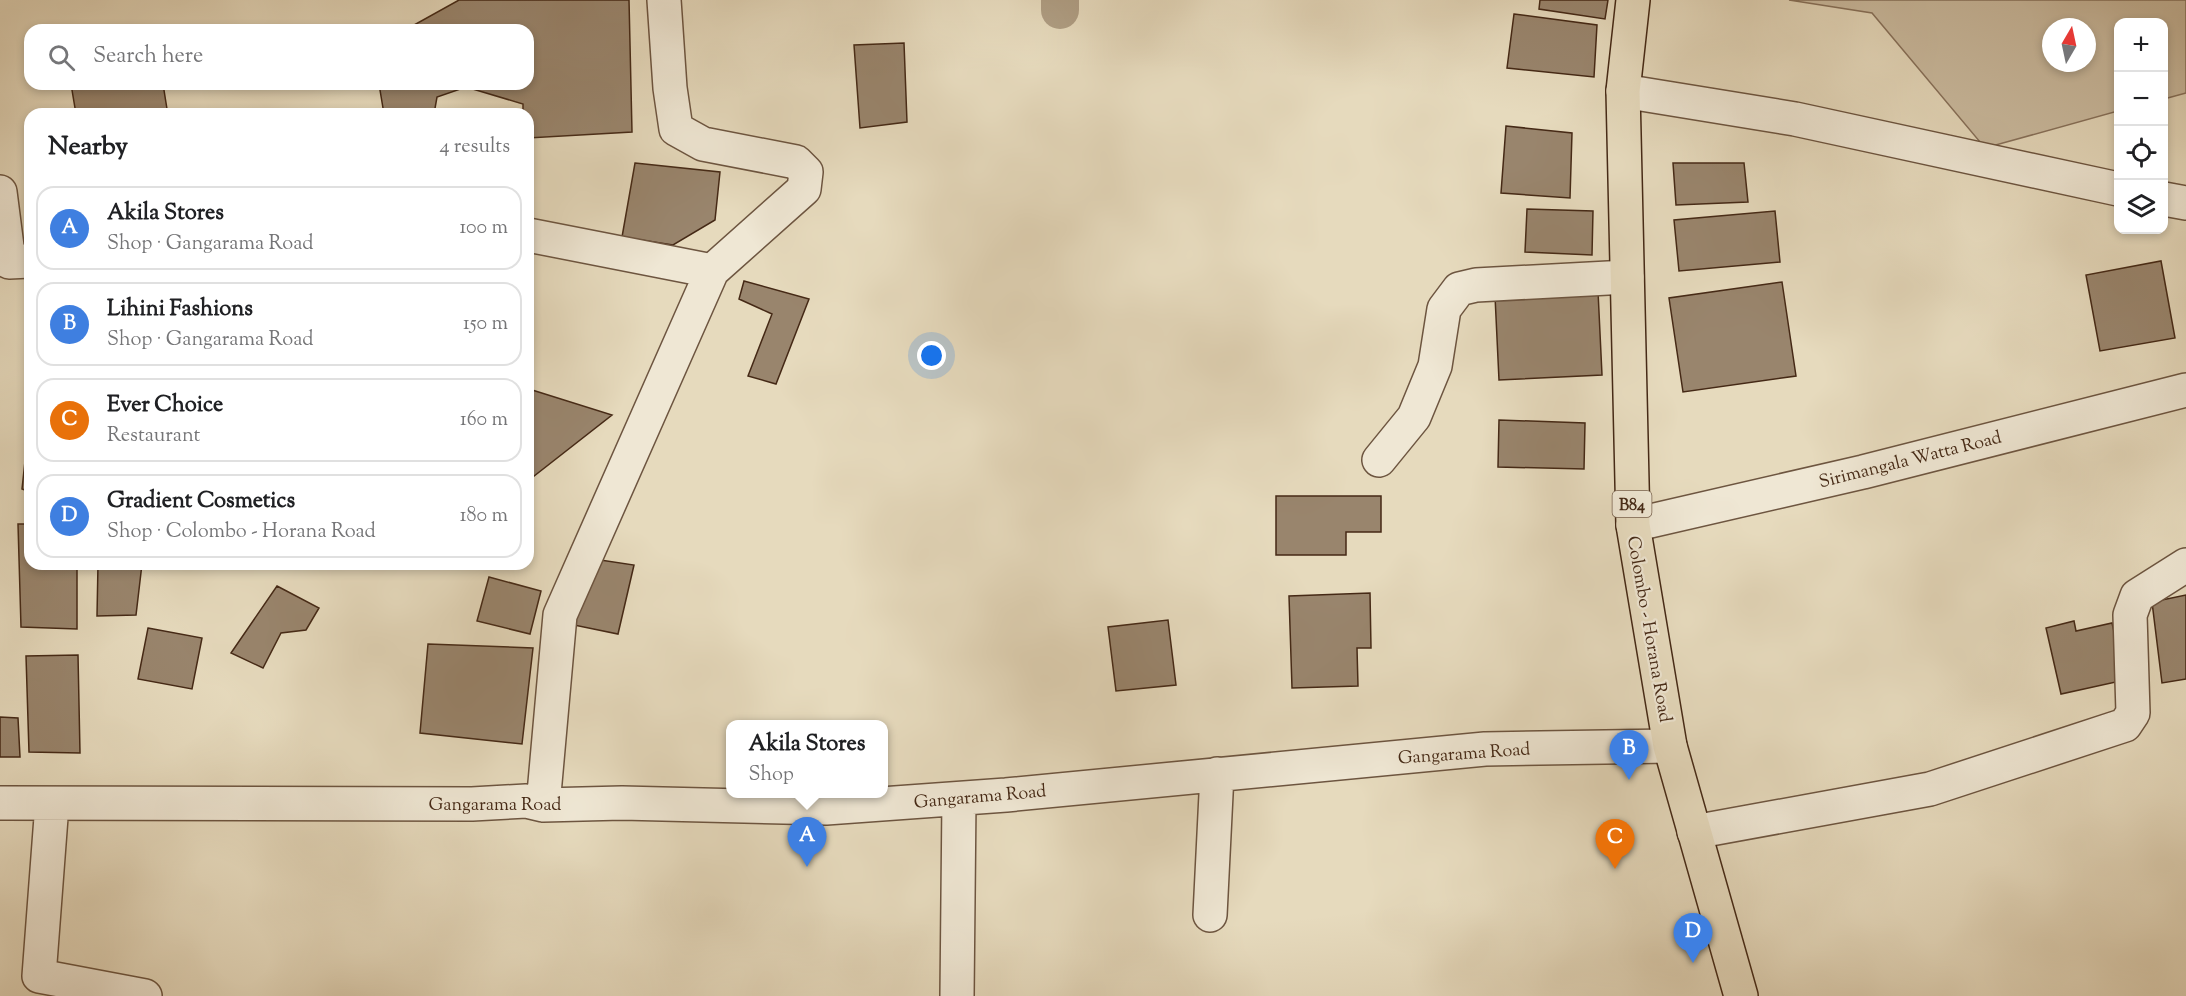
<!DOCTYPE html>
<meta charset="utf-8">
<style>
body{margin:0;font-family:"Sorts Mill Goudy",serif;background:#f2f2f2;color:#202124}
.controls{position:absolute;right:18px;top:18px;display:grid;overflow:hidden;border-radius:12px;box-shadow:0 3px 9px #0003}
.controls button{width:54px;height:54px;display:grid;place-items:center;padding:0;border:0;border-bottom:2px solid #e0e0e0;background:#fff;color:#202124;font:30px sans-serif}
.compass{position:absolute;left:2042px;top:18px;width:54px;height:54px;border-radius:50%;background:#fff;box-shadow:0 3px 9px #0003;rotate:9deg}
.you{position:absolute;left:932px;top:356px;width:21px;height:21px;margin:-15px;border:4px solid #fff;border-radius:50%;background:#1a73e8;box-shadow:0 0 0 9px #1a73e833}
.badge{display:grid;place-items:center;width:39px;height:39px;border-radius:50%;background:#8f2418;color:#fff;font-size:20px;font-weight:700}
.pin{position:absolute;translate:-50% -50px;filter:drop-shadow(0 2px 3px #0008)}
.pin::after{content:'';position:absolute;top:32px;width:21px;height:18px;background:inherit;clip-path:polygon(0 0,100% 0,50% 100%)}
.popup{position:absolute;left:726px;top:720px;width:162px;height:78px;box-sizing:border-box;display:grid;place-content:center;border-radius:12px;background:#fff;filter:drop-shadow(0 2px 4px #0005);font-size:20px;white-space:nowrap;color:#757577}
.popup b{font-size:22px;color:#202124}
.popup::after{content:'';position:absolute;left:50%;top:100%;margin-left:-12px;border:12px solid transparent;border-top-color:#fff}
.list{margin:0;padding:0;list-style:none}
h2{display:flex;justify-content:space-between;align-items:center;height:78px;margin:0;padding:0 24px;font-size:26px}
h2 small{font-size:20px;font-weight:400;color:#757577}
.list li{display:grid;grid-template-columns:39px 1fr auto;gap:18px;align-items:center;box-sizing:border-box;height:84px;margin:0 12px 12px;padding:0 12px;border:2px solid #e0e0e0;border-radius:18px}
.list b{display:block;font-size:22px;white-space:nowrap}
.list p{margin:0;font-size:20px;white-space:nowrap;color:#757577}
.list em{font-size:20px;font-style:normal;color:#757577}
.icon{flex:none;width:33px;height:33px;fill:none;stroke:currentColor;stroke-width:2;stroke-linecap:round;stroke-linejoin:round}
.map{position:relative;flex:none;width:2186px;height:996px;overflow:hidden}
.search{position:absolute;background:#fff;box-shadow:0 3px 9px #0003;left:24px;top:24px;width:510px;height:66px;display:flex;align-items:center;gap:15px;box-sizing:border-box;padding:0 21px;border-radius:18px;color:#757577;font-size:22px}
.panel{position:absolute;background:#fff;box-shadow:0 3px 9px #0003;left:24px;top:108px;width:510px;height:462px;border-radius:18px}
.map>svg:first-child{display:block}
</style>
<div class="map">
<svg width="2186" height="996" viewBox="0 0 2186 996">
<rect width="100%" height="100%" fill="#e6dabd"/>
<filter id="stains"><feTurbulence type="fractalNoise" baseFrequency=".00333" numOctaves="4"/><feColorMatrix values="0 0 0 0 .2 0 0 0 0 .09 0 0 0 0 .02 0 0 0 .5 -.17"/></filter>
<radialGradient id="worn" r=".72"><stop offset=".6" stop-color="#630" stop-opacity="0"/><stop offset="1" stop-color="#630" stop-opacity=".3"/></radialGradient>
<path fill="#cbbca1" stroke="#88725c" stroke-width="1.5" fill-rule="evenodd" d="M 1789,0 L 2186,0 L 2186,93 L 2164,99 L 2164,22 L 2118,22 L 2118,111 L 1985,148 L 1872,13 ZM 2051,27 L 2087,27 L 2087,63 L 2051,63 Z"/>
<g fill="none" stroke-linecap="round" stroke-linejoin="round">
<path stroke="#af9e84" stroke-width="38" d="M 1060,0 L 1060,10"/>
</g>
<path fill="#99856d" stroke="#452916" stroke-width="1.5" d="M 459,0 L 629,0 L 632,132 L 528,138 L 528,114 L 523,114 L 523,104 L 466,87 L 437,97 L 434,114 L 384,114 L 379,84 L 528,84 L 528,30 L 405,30 Z
M 1540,0 L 1608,0 L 1605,19 L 1539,9 Z
M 1514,14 L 1597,25 L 1594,77 L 1507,68 Z
M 904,43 L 907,122 L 860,128 L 854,45 Z
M 71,84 L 163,84 L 167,109 L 134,114 L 76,114 Z
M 1506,126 L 1572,133 L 1570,198 L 1501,193 Z
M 635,163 L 720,172 L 715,220 L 673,245 L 622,237 Z
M 1673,163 L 1744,163 L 1748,202 L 1676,205 Z
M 1527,209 L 1593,211 L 1592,255 L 1525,252 Z
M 1775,211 L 1780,262 L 1679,271 L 1674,220 Z
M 2161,261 L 2175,338 L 2100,351 L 2086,275 Z
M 744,281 L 809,299 L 776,384 L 748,376 L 772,314 L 739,299 Z
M 1782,282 L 1796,376 L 1683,392 L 1669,298 Z
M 1598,291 L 1602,375 L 1499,380 L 1495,296 Z
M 529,389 L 612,415 L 529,480 L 528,391 Z
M 30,415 L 30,492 L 22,489 Z
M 1499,420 L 1585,423 L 1584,469 L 1498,467 Z
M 1276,496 L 1381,496 L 1381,532 L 1346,532 L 1346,555 L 1276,555 Z
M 18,524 L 30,524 L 30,564 L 77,564 L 77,629 L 21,627 Z
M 587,558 L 634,565 L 618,634 L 569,624 Z
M 98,564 L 142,564 L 136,615 L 97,616 Z
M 489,577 L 541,591 L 530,634 L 477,621 Z
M 277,586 L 319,608 L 306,630 L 281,633 L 263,668 L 231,653 Z
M 1370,593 L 1371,648 L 1357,648 L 1358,686 L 1292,688 L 1289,596 Z
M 2186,595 L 2186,679 L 2162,683 L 2152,602 Z
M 1168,620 L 1176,685 L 1116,691 L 1108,627 Z
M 2074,621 L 2076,631 L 2112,623 L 2125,680 L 2061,694 L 2046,628 Z
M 148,628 L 202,638 L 192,689 L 138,679 Z
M 428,644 L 533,648 L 522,744 L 420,733 Z
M 78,655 L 80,753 L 29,752 L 26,656 Z
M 0,717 L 18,718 L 20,757 L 0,757 Z"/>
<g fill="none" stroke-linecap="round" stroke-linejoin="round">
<defs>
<path id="minor" d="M 1623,91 L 1795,119 L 2118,189
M 0,192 L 9,262 L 30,261
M 2164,199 L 2186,203
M 528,235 L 712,271
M 1379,460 L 1414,417 L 1435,366 L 1444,309 L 1459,289 L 1476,285 L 1627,277
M 1633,525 L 1863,472 L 2186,390
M 0,803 L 472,804 L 526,801 L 543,805 L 622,803 L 826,808 L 1006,795 L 1485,749 L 1670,746
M 52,804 L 39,976 L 145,996
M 543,805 L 560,615 L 712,271 L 804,189 L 806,172 L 796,162 L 703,144 L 676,129 L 670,88 L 664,0
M 1694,832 L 1930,789 L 2125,725 L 2133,713 L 2130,615 L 2137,596 L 2186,565
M 1210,915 L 1217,774
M 957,996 L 959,799"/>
<path id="major" d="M 1633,0 L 1623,91 L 1633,525 L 1670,746 L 1741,996"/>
</defs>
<use href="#minor" stroke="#6d5540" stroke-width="36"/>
<use href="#major" stroke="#452916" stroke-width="36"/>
<use href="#minor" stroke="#efe7d4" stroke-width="33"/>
<use href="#major" stroke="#e6dabd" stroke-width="33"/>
</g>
<g text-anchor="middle" stroke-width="4.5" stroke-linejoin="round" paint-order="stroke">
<rect fill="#efe7d4" stroke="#78624f" stroke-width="1.5" x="1612.5" y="491" width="39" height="26" rx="4.5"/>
<g font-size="16" font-weight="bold" fill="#452916">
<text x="1632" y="510">B84</text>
</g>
<g font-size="18" fill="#452916" stroke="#efe7d4">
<text transform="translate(1910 459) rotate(-14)" y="6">Sirimangala Watta Road</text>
<text transform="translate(1650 629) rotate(80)" y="6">Colombo - Horana Road</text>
<text transform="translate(1464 753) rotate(-4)" y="6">Gangarama Road</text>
<text transform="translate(980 796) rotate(-5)" y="6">Gangarama Road</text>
<text x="495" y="810">Gangarama Road</text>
</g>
</g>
<rect width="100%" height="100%" filter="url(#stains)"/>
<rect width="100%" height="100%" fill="url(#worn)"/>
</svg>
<div class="controls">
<button>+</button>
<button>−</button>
<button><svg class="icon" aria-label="locate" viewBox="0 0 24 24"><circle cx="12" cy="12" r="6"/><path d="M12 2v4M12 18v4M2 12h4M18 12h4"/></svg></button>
<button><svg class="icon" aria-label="layers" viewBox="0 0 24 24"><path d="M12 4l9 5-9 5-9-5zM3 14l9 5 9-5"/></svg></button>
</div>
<svg class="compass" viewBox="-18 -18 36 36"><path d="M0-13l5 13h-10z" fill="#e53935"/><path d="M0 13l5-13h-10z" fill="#757577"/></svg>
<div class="you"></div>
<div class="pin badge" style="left:807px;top:867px;background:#3f7fe0">A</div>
<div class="popup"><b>Akila Stores</b>Shop</div>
<div class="pin badge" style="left:1629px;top:780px;background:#3f7fe0">B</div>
<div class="pin badge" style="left:1615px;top:869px;background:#e8710a">C</div>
<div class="pin badge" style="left:1693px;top:963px;background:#3f7fe0">D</div>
<div class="search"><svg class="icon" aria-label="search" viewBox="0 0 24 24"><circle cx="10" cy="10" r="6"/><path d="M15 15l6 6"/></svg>Search here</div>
<section class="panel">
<h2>Nearby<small>4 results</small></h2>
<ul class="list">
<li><span class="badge" style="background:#3f7fe0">A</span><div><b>Akila Stores</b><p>Shop · Gangarama Road</p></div><em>100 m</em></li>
<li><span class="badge" style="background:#3f7fe0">B</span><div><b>Lihini Fashions</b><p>Shop · Gangarama Road</p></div><em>150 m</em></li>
<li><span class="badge" style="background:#e8710a">C</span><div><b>Ever Choice</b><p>Restaurant</p></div><em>160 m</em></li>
<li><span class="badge" style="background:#3f7fe0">D</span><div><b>Gradient Cosmetics</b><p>Shop · Colombo - Horana Road</p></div><em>180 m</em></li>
</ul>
</section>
</div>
